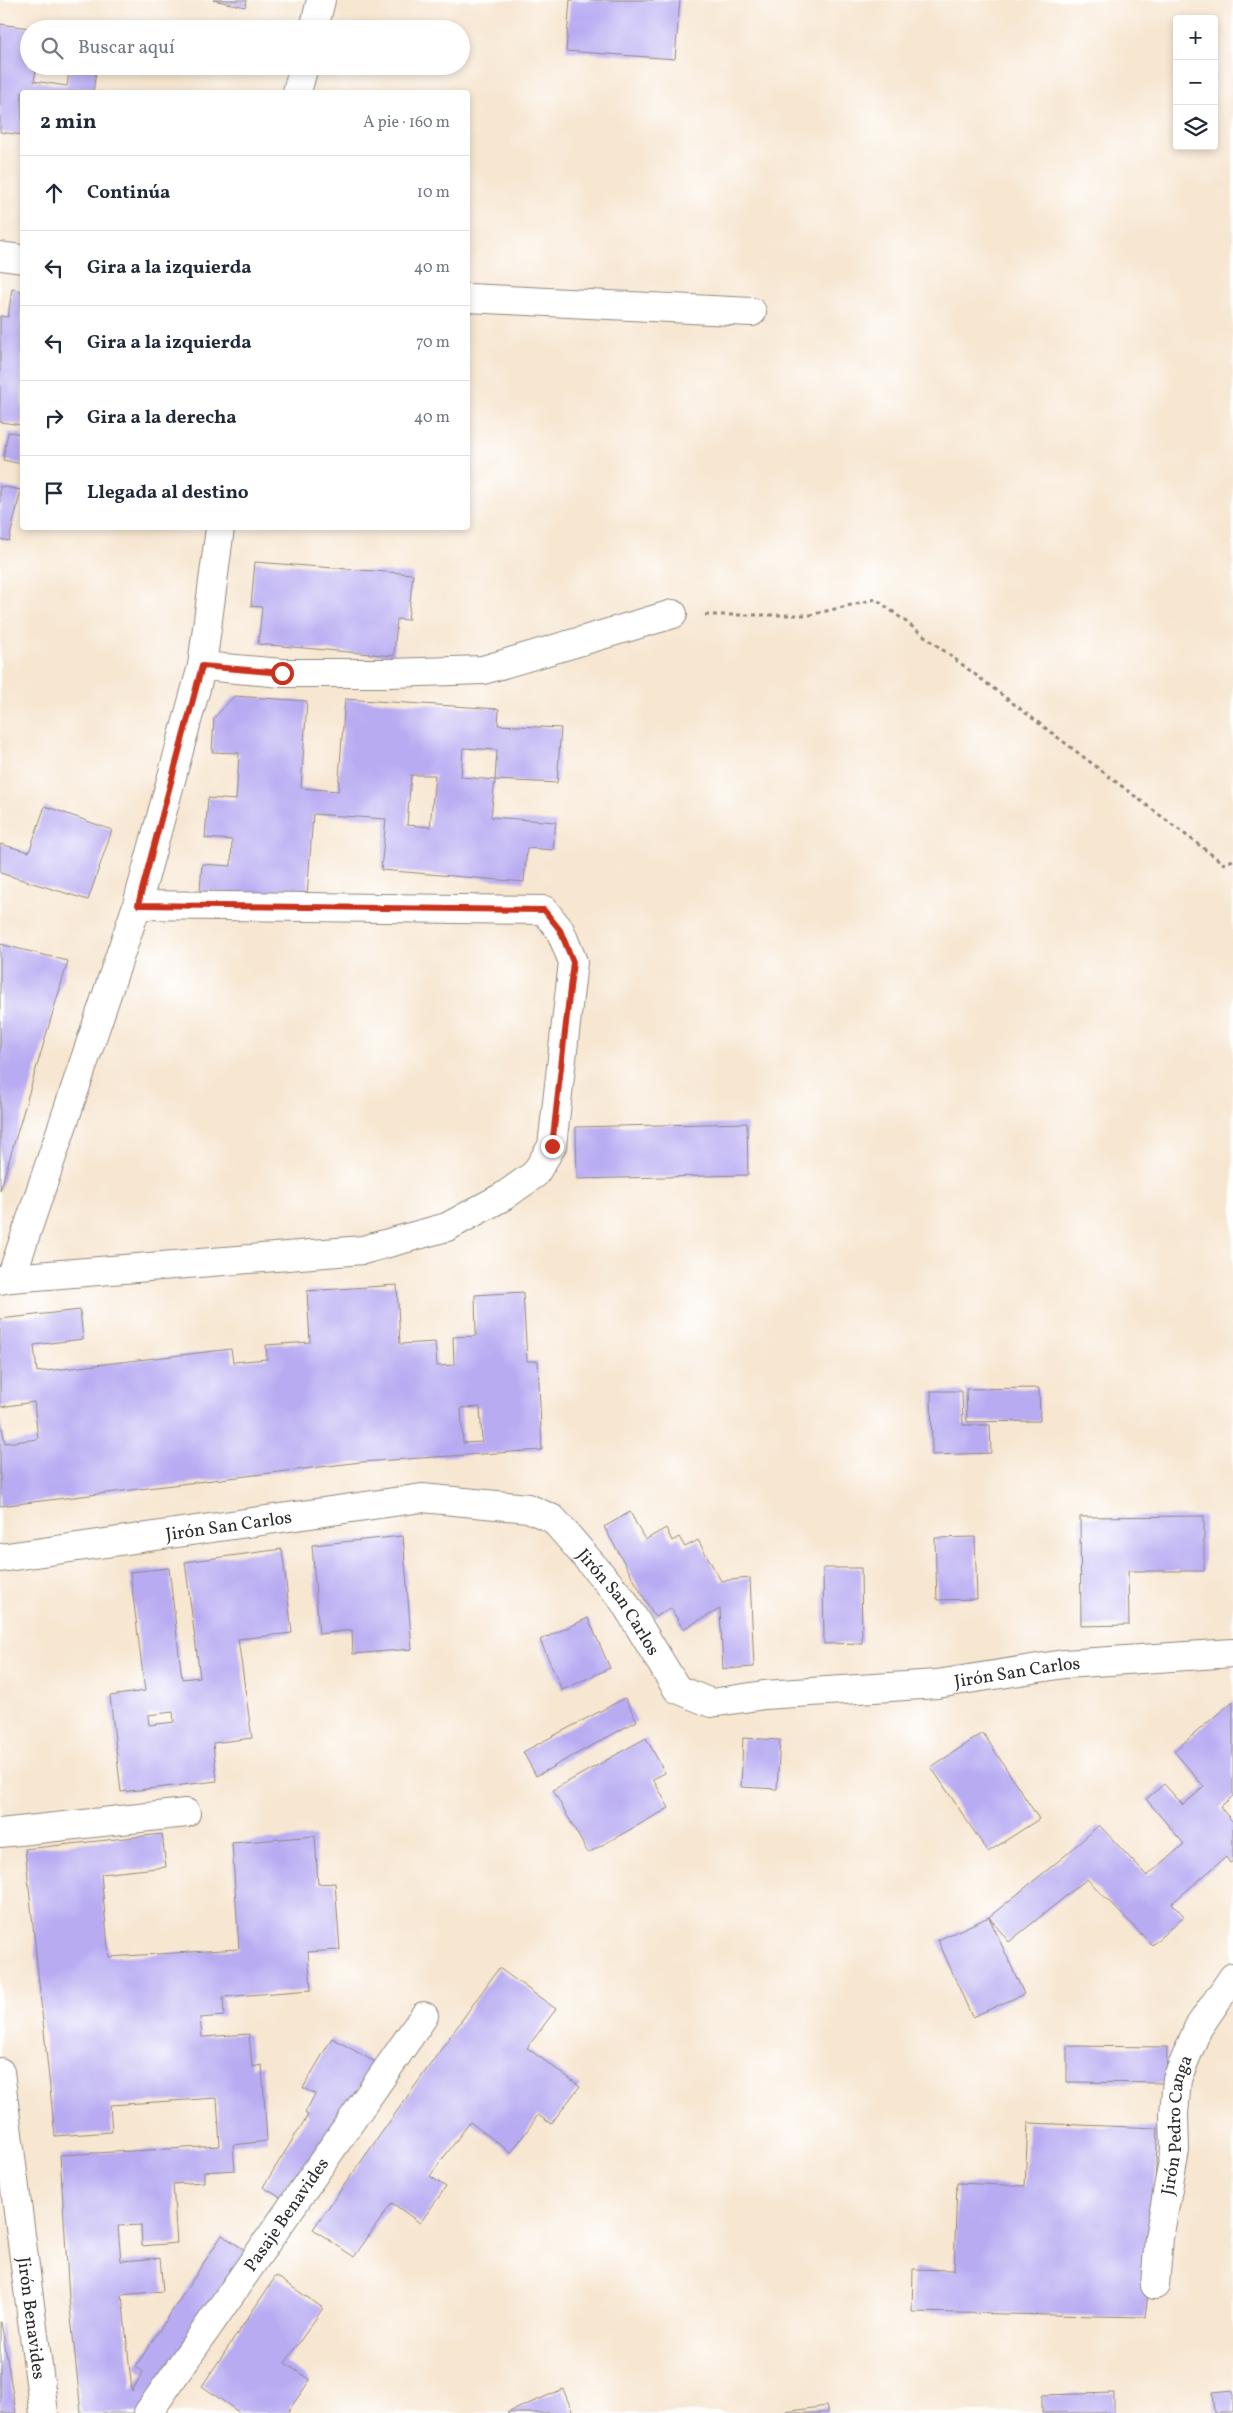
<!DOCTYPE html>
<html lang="es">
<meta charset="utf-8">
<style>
body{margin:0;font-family:Vollkorn,serif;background:#f2f2f3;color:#1f2937}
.controls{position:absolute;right:15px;top:15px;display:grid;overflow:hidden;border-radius:5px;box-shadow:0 2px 8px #0003}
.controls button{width:45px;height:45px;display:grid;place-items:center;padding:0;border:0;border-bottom:1px solid #e0e1e3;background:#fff;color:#1f2937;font:25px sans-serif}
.stop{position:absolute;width:15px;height:15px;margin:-11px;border:4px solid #c8321e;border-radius:50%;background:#fff}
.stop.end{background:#c8321e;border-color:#fff;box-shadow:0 1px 5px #0008}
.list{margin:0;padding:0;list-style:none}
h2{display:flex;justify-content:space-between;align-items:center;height:65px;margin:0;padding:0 20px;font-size:21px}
h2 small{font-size:16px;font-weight:400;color:#747a83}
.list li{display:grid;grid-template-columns:32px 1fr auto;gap:15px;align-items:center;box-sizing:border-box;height:75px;padding:0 20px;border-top:1px solid #e0e1e3}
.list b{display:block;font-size:19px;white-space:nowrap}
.list em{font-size:16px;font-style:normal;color:#747a83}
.icon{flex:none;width:28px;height:28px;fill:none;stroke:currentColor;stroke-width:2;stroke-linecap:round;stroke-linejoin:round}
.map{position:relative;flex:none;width:1233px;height:2413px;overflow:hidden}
.search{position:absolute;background:#fff;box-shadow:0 2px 8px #0003;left:20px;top:20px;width:450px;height:55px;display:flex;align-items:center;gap:12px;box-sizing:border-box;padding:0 18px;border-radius:28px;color:#747a83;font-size:19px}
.panel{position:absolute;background:#fff;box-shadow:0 2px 8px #0003;left:20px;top:90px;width:450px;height:440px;border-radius:5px}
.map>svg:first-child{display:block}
</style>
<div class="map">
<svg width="1233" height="2413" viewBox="0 0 1233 2413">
<rect width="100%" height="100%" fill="#fff"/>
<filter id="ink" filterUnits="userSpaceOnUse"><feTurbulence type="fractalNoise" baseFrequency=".02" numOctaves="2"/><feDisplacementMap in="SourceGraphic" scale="10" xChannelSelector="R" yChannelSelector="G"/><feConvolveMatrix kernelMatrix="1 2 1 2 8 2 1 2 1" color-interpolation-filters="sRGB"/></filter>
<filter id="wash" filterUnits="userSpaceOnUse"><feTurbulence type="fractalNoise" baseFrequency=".0096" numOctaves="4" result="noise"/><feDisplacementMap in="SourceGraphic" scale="20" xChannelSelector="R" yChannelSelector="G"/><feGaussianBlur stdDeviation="1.12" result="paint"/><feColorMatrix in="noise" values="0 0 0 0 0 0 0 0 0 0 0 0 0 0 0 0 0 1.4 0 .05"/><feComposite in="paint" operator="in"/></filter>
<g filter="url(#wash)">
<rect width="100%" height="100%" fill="#f7e6d0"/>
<g id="blocks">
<path fill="#b8abf2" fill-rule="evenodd" d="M 213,0 L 247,0 L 245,7 Z
M 570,0 L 680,0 L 675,59 L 566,51 Z
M 0,24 L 29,28 L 29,66 L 37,66 L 34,81 L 67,86 L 70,66 L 97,66 L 93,92 L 22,92 L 22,135 L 0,132 Z
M 12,289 L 22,291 L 22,425 L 0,422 L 0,316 L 8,317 Z
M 8,432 L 22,434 L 22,464 L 3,460 Z
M 0,486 L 21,490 L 9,541 L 0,539 Z
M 255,562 L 413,574 L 408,620 L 397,619 L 394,656 L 258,644 L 262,607 L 251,606 Z
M 234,696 L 307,701 L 301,788 L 338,791 L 345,699 L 499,709 L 498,725 L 561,728 L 557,783 L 495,780 L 491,817 L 556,822 L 553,850 L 527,848 L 524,882 L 381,870 L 386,819 L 313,814 L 307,897 L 200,891 L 202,864 L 231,866 L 232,840 L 205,838 L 208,798 L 236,800 L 239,753 L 212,752 L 214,718 ZM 463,748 L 497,750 L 495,780 L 461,777 ZM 411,775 L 435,775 L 430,827 L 407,825 Z
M 45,806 L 112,830 L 88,900 L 0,873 L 0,844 L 29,852 Z
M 0,944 L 68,961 L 0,1191 Z
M 747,1123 L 748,1175 L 577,1179 L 576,1127 Z
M 397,1285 L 400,1344 L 435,1342 L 437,1366 L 454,1365 L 453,1337 L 476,1336 L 475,1295 L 523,1292 L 527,1361 L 538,1361 L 542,1450 L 361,1462 L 0,1506 L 0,1418 L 5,1443 L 38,1439 L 34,1402 L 0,1407 L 0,1319 L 80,1310 L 83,1339 L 34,1345 L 37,1372 L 231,1349 L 233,1362 L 267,1359 L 266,1345 L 310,1342 L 307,1291 ZM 480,1407 L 482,1442 L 463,1443 L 461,1408 Z
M 1039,1388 L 1040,1421 L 967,1422 L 966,1389 Z
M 931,1391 L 962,1391 L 963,1425 L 990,1425 L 991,1453 L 932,1455 Z
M 630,1512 L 645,1540 L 666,1528 L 672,1541 L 679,1537 L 685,1547 L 698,1540 L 721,1581 L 750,1578 L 754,1667 L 723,1669 L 720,1609 L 683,1629 L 671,1608 L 655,1617 L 604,1527 Z
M 1204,1516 L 1204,1571 L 1128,1571 L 1129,1625 L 1081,1626 L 1080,1517 Z
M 403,1536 L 412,1649 L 353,1654 L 352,1630 L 319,1634 L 312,1545 Z
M 975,1537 L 977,1599 L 937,1600 L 935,1538 Z
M 282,1549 L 292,1633 L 238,1639 L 252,1738 L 213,1743 L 217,1781 L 121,1792 L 110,1696 L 145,1691 L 130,1572 L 169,1568 L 182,1679 L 200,1677 L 185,1562 ZM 173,1712 L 174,1722 L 149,1725 L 148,1715 Z
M 823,1568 L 861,1568 L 862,1643 L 824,1644 Z
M 588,1618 L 610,1668 L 562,1690 L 540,1640 Z
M 625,1698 L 637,1721 L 536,1776 L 523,1752 Z
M 1233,1701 L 1233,1796 L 1220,1807 L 1233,1822 L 1233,1861 L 1230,1863 L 1226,1857 L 1172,1903 L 1184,1916 L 1152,1945 L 1087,1879 L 1009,1942 L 989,1917 L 1067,1854 L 1099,1825 L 1147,1876 L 1184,1844 L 1146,1799 L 1164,1784 L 1183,1805 L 1204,1787 L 1174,1751 Z
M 983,1733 L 1039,1819 L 988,1852 L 931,1767 Z
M 646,1738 L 665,1773 L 653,1779 L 669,1808 L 588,1853 L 553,1790 Z
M 743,1738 L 780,1740 L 777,1789 L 741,1787 Z
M 162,1834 L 166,1867 L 101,1874 L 109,1957 L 239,1949 L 232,1843 L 315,1836 L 318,1884 L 335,1883 L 340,1950 L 308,1952 L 311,1990 L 223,1997 L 224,2016 L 200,2018 L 202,2037 L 249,2034 L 252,2067 L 262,2065 L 267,2141 L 233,2145 L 235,2170 L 204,2172 L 204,2182 L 173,2184 L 177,2243 L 142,2246 L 141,2225 L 118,2226 L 121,2261 L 160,2258 L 163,2291 L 122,2295 L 132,2391 L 143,2372 L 136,2366 L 222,2235 L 251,2254 L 141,2413 L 81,2413 L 69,2298 L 60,2155 L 220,2146 L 217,2098 L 110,2105 L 112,2132 L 55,2136 L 25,1849 Z
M 989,1917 L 1024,1994 L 972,2017 L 938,1940 Z
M 499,1968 L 556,2009 L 527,2048 L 580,2086 L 551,2124 L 538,2115 L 511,2153 L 470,2122 L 430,2176 L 446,2187 L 420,2223 L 392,2203 L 354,2257 L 313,2229 Z
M 332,2038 L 375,2062 L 291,2204 L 263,2187 L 308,2115 L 305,2113 L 315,2094 L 303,2088 Z
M 1067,2046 L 1167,2047 L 1166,2083 L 1067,2082 Z
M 1028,2123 L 1158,2128 L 1150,2278 L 1145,2317 L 912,2312 L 913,2269 L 954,2270 L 957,2183 L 1025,2186 Z
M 276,2276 L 323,2308 L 285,2363 L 310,2380 L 287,2413 L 240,2413 L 202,2386 Z
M 0,2322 L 1,2322 L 16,2413 L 0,2413 Z
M 563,2389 L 573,2413 L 507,2413 Z
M 1233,2390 L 1233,2413 L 1214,2413 L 1212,2392 Z
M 1114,2393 L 1114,2413 L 1042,2413 L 1042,2395 Z
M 826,2406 L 828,2413 L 786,2413 L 786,2412 Z"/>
</g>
</g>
<g filter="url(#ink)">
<use href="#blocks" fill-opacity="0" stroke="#91887e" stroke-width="1"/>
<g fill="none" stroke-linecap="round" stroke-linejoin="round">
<defs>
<g id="street">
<path d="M 314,29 L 321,0"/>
<path d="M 297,92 L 304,66"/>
<path d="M 0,256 L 22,259"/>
<path d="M 468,298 L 752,312"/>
<path d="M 202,666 L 282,673 L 390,673 L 483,670 L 673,614"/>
<path d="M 11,1278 L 363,1250 L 447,1227 L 504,1196 L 535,1174 L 552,1146 L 573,962 L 560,930 L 544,910 L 137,905"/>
<path d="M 0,1280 L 11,1278 L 137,905 L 202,666 L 220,528"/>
<path id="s1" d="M 0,1558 L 422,1498 L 528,1508 L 553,1519 L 623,1600 L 677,1689 L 711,1703 L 764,1695 L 937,1684 L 1064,1664 L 1233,1653"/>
<path d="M 0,1833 L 186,1813"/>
<path id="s2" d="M 0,2072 L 44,2413"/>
<path id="s3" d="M 1155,2285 L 1159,2238 L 1175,2150 L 1174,2114 L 1177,2079 L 1198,2028 L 1233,1977"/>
<path id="s4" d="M 148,2413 L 424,2016"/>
</g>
</defs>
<use href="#street" stroke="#91887e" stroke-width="30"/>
<path stroke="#91887e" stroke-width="3" stroke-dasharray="4 4" stroke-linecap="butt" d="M 705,615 L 810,615 L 876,599 L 1224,864 L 1233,860"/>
<use href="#street" stroke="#fff" stroke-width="28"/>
</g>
</g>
<g fill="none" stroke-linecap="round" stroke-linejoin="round" filter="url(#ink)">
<path stroke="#c8321e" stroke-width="6" d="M 282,673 L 202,666 L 138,905 L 544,910 L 560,930 L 573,962 L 552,1146"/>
</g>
<g text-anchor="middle" stroke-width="4" stroke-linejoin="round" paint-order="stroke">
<g font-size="18" fill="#2b2b2b" stroke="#fff">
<text dy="6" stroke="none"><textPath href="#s1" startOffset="231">Jirón San Carlos</textPath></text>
<text dy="6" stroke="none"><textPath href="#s1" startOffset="666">Jirón San Carlos</textPath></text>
<text dy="6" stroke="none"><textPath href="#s1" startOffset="1116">Jirón San Carlos</textPath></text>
<text dy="6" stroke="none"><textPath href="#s3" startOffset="162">Jirón Pedro Canga</textPath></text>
<text dy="6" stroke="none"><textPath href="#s4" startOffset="242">Pasaje Benavides</textPath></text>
<text dy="6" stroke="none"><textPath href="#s2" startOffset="248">Jirón Benavides</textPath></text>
</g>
</g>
</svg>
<div class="controls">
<button>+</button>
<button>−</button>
<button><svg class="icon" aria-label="layers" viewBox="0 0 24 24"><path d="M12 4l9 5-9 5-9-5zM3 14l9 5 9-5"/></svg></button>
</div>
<div class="stop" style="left:282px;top:673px"></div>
<div class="stop end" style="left:552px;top:1146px"></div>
<div class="search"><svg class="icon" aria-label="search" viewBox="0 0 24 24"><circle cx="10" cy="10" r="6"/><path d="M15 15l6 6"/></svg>Buscar aquí</div>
<section class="panel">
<h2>2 min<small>A pie · 160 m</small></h2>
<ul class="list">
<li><svg class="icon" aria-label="ahead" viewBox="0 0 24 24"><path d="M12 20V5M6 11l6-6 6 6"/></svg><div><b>Continúa</b></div><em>10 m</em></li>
<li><svg class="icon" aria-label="left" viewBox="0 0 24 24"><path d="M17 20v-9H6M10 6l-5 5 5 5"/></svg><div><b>Gira a la izquierda</b></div><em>40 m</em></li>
<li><svg class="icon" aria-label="left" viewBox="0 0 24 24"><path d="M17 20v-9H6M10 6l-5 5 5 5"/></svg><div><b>Gira a la izquierda</b></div><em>70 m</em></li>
<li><svg class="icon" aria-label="right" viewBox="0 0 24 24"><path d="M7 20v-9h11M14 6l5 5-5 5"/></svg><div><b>Gira a la derecha</b></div><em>40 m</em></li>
<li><svg class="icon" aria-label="arrive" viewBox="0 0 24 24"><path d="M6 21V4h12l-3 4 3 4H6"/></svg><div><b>Llegada al destino</b></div></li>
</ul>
</section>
</div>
